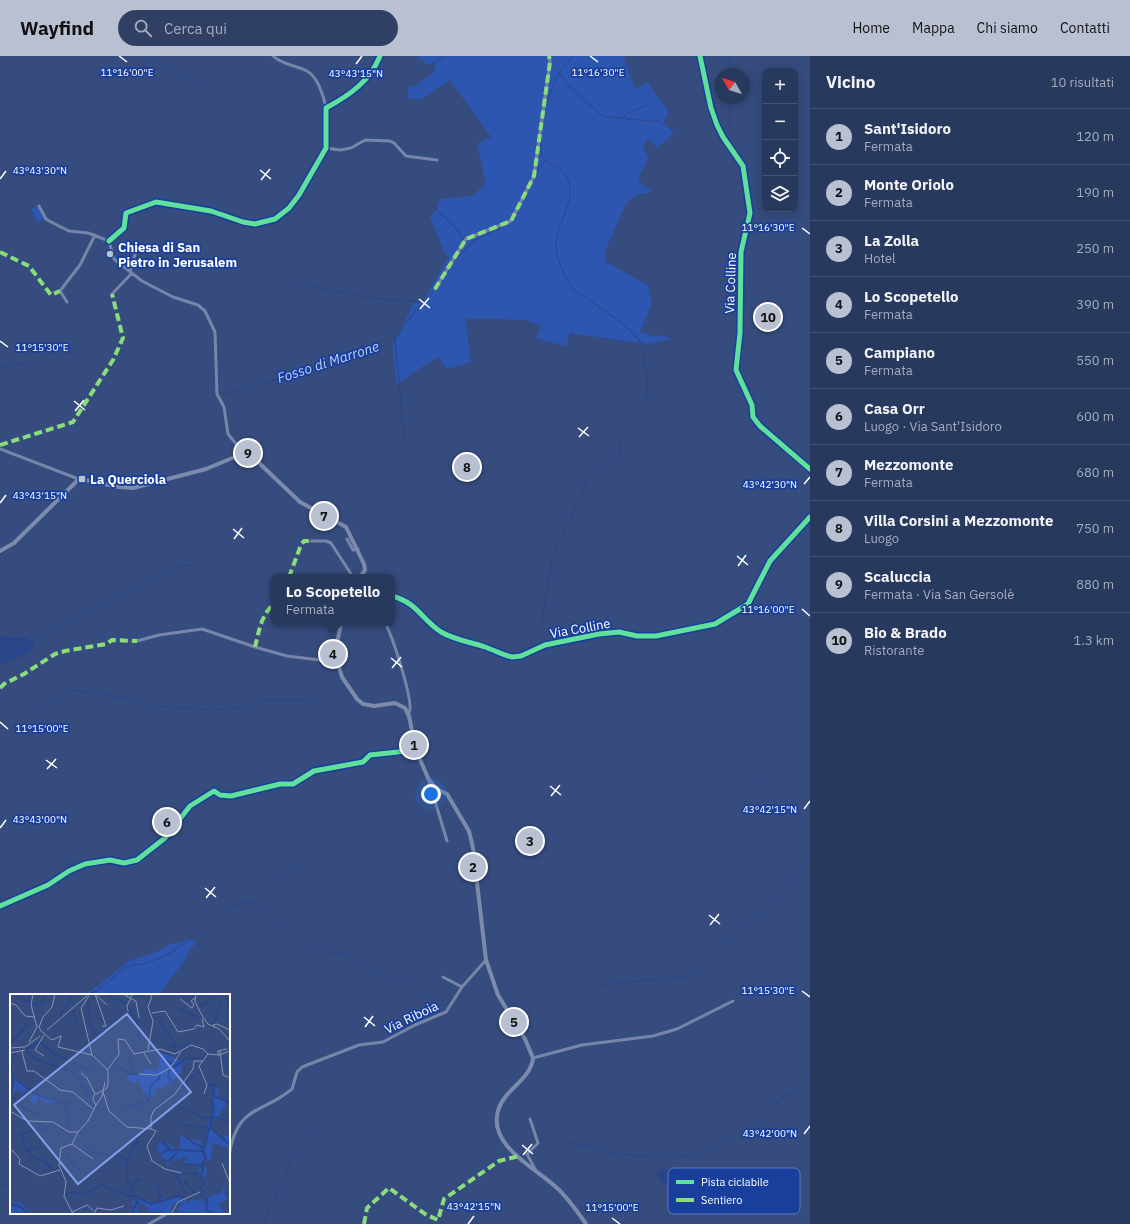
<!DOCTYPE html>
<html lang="it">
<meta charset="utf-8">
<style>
body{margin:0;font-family:"IBM Plex Sans",sans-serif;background:#304064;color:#f1f3f6}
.controls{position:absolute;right:12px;top:12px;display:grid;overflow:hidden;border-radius:8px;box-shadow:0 2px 10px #0003}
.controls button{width:36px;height:36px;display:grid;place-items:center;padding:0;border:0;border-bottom:1px solid #445373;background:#28395e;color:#f1f3f6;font:20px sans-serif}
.compass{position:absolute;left:714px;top:12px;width:36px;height:36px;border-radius:50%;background:#28395e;box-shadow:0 2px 10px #0003;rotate:309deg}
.you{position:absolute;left:431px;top:738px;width:14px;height:14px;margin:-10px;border:3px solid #fff;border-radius:50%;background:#1a73e8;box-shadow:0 0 0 6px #1a73e833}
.badge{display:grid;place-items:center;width:26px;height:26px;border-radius:50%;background:#b9c0d2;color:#111;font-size:13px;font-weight:700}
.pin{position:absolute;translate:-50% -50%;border:2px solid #fff;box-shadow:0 1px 4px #0006}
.popup{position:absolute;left:271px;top:518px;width:124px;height:52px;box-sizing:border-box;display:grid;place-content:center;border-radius:8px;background:#28395e;filter:drop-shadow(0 1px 3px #0005);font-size:13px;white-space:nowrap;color:#a5acbc}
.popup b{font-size:15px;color:#f1f3f6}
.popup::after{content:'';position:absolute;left:50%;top:100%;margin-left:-8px;border:8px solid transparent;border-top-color:#28395e}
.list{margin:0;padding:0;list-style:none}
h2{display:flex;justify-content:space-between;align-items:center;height:52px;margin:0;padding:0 16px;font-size:17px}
h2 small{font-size:13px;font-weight:400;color:#a5acbc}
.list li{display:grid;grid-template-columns:26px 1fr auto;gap:12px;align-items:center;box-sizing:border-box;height:56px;padding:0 16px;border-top:1px solid #445373}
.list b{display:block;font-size:15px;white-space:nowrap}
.list p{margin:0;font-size:13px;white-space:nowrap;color:#a5acbc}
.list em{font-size:13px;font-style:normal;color:#a5acbc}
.icon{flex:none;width:22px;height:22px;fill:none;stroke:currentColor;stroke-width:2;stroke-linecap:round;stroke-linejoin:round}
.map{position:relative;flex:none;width:810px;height:1168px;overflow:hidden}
header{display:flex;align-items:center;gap:24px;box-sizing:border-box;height:56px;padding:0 20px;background:#b9c0d2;color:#111}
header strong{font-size:19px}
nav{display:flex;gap:22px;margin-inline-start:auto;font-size:14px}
.search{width:280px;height:36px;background:#304064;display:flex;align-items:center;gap:10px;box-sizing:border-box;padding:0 14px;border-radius:22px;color:#a5acbc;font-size:15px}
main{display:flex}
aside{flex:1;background:#28395e}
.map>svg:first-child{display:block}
</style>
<header>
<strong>Wayfind</strong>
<div class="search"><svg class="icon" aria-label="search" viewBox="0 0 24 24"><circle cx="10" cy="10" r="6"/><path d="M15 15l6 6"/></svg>Cerca qui</div>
<nav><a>Home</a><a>Mappa</a><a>Chi siamo</a><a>Contatti</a></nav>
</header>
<main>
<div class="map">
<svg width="810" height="1168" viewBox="0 0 810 1168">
<rect width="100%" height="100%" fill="#364c7e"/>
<path fill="#2d56b1" d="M 417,0 L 623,0 L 635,34 L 647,26 L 669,56 L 663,67 L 674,77 L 657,92 L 649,83 L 643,90 L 648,102 L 638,123 L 644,131 L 652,133 L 647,137 L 636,139 L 626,148 L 605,195 L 606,206 L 648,229 L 652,247 L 640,276 L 657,281 L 661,279 L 672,283 L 647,288 L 570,277 L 566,290 L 536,282 L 541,269 L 525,264 L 465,262 L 471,306 L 447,313 L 438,301 L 411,318 L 397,329 L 392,292 L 414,247 L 423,246 L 449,201 L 444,196 L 430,160 L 436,155 L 440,143 L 472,140 L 486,128 L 477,88 L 491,81 L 450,24 L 420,44 L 408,42 L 408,31 L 414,30 L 434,17 L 436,6 L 428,9 Z
M 39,150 L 44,163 L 37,166 L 31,153 Z
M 188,883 L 197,886 L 189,894 L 185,904 L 158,939 L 83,939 L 98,930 L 129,905 L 157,896 L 169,888 L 179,887 Z"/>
<path fill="#29468a" d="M 6,580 C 16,584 27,577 34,588 L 33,594 L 25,599 L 0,609 L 0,581 Z
M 664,1112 L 672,1119 L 672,1123 L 661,1131 L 662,1126 L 656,1117 L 660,1113 Z"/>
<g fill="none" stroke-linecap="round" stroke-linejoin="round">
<path stroke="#29468a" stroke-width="1" d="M 149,0 L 197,24 L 231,54
M 730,0 L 731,18
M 425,16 L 434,7 L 445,0
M 559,17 L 570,31 L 601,59 C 607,62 613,61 620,62 C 633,63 646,66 660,65
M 729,46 L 730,76
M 545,50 L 559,17 L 573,0
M 622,61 L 628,57 L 646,49
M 540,86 L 542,101 C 549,109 560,110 566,120 C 579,143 557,165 556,187 C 555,202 565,221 573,233 L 618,264 L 637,281 L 642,289 L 648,331 L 646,345 L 624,373 L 621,382 L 621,397 L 615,405 L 591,420 L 587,426 L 553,500
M 414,133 L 455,171 L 464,184
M 521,148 L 539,112 L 545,105
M 457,201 L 474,185 L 505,169
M 284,221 C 330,237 375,244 424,246
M 442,225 L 455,204
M 395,282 L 404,383
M 0,311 L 25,307
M 223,338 L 302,317 L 382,291 L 395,282 L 416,254 L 435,234
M 541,570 L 552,505
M 25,582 C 53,574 78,560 103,546 C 114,540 127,536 139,530 C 159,520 173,506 197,510
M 0,673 L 19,669 L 60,640 L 75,634 L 138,644 L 154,650 L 215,654 L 243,652 L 263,644 L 319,643
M 754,716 L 810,769
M 255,846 L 283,819 L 304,805 L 314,792
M 735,878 L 779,845 L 810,801
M 601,929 L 690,920 L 698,913 L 719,887 L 731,880
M 87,939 L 97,935 L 127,910 L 144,908 L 167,899 L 189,884 L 202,878 L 224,856 L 234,850 L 246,846 L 255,847 L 263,855 L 290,877 L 314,890 L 332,897 L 345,896 L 351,899 L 373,914 L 406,926 L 443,951
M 0,983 L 11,978
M 740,1078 L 758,1072 L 767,1066 L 780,1041 L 791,1039 L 799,1026 L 810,1019
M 568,1087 L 591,1090 L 608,1097 L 644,1100 L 684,1100 L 703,1095 L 736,1079
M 0,1128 L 11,1129
M 263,1168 L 293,1102 L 308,1079 L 314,1064"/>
<path stroke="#7685a8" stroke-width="3" d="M 273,0 C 282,9 296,9 307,15 C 318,21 324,41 326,52
M 700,0 L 711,52 L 717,69 L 723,81 L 743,110 L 750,157 L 741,196 L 740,277 L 736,314 L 752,349 L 753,361 L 760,370 L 810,413
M 326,92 L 340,94 L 351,92 L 365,84 L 390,85 L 394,87 L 406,100 L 437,104
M 39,150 L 46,163 L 51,166 L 69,175 L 88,177 L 109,185
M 109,185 L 124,172 L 126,157 L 156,146 L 211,155 L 243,166 L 255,168 L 275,163 L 289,152 L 299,139 L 326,92 L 326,52 C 350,39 370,25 380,0
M 109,185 L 114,203 L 142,225 L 173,241 L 198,249 L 205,255 L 215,276 L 217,338 L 224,351 L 228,378 L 246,400
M 130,215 L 137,192
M 435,233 L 466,183 L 511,165 L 534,120 L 550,6 L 549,0
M 112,238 L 132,217
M 67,246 L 60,235 L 80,209 L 95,179
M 0,393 L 76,422 L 78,424
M 347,483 L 353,494 L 358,493
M 311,485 L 326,485 L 331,487 L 353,521
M 392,540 C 418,547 421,563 441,576 C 455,584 470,586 485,591 C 494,594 503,599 512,601 L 521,600 L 545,589 L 599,578 L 619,576 L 637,580 L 656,580 L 715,568 L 748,548 L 770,505 L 810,461
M 385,567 C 392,579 415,648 409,657
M 137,585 L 159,579 L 202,573 L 255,591 L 287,600 L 320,604 L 336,602
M 428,722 L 447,785
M 0,850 L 48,829 L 69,815 L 85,808 L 110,804 L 124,807 L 137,804 L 165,782 L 190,750 L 214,735 L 220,739 L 231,740 L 280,728 L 293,728 L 314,715 L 363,706 L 370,699 L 416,694
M 443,921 L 462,931
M 533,1002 L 582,989 L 653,980 L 677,973 L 733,945
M 530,1063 L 538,1087 L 527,1098 L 535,1113
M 229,1100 C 237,1048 261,1059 292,1033 L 297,1016 L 302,1011 L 359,989 L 383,986 L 415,969 L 446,956 L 462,931 L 486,904
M 149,1168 L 168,1157"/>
<path stroke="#7c8aac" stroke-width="4" d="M 0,495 L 14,487 L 78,424 L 85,424 L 119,431 L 133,432 L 206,413 L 237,400 L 249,400 L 257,405 L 300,446 L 346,471 L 364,508 L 365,514 L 360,521
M 341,567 L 335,598 L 342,621 L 357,643 L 363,648 L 374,650 L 395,647 L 405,652 L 409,660 L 416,694 L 428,722 L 435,732 L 447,738 L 469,775 L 473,792 L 486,904 L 498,939 L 525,983 L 533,1002 C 531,1024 503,1034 498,1055 C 488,1090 536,1112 557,1132 C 568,1142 577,1155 586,1168"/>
<path stroke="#8add7b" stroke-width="4" stroke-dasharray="8 4" stroke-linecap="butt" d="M 0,196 L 29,210 L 51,239 L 60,235
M 435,233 L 466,183 L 511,165 L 534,120 L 550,6 L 549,0
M 0,389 L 73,366 L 113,304 L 123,282 L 112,238
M 289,521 L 301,489 L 304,485 L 311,485
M 255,591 C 259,575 261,559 274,548
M 0,632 L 4,628 L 24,618 L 55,598 L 65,595 L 106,588 L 112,584 L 137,585
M 364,1168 L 367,1152 L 389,1132 L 425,1158 L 438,1164 L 444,1143 L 499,1105 L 519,1100"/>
<defs>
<path id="cycleway" d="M 700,0 L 711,52 L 717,69 L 723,81 L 743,110 L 750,157 L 741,196 L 740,277 L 736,314 L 752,349 L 753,361 L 760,370 L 810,413
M 109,185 L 124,172 L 126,157 L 156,146 L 211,155 L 243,166 L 255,168 L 275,163 L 289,152 L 299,139 L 326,92 L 326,52 C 350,39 370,25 380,0
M 392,540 C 418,547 421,563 441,576 C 455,584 470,586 485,591 C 494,594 503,599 512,601 L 521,600 L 545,589 L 599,578 L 619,576 L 637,580 L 656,580 L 715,568 L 748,548 L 770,505 L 810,461
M 0,850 L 48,829 L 69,815 L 85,808 L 110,804 L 124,807 L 137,804 L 165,782 L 190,750 L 214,735 L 220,739 L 231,740 L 280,728 L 293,728 L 314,715 L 363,706 L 370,699 L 416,694"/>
</defs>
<use href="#cycleway" stroke="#183f9c" stroke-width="8"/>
<use href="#cycleway" stroke="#60e19b" stroke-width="5"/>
</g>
<path fill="none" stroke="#fff" stroke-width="1.5" d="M 119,0 L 127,6M 590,0 L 598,6M 356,8 L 362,0M 260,114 L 271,123M 0,123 L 6,115M 261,124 L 270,113M 802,172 L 810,178M 419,243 L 430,252M 420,253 L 429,242M 0,285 L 8,291M 74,345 L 85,354M 75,355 L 84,344M 578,372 L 589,380M 579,381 L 588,371M 804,428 L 810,421M 0,447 L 6,439M 233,473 L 244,482M 234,483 L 242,472M 737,500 L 748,509M 738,510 L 746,499M 802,553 L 810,560M 391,602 L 402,611M 392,612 L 401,601M 0,666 L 8,673M 46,704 L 57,712M 47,713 L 56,703M 550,730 L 561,739M 551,740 L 560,729M 804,753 L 810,745M 0,772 L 6,764M 205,832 L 216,841M 206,842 L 215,831M 709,859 L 720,868M 710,869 L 719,858M 802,935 L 810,941M 364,961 L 375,970M 365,971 L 373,960M 804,1078 L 810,1070M 522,1089 L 533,1098M 523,1099 L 532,1088M 612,1162 L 620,1168M 468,1168 L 474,1160"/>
<g fill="#b9c0d2" stroke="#183f9c" stroke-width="1.5">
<circle cx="110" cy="198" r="4"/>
<rect x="78" y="419" width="8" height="8" rx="2"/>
</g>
<g text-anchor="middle" stroke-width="3.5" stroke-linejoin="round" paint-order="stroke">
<g font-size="13" font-weight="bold" fill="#fff" stroke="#183f9c" text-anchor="start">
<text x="118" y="196">Chiesa di San<tspan x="118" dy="15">Pietro in Jerusalem</tspan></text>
<text x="90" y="428">La Querciola</text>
</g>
<g font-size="13" fill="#fff" stroke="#183f9c">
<text transform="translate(730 227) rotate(-88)" y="5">Via Colline</text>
<text transform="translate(580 572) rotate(-10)" y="5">Via Colline</text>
<text transform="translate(411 961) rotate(-26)" y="5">Via Riboia</text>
</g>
<g font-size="14" font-style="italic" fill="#bccff8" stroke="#183f9c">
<text transform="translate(328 306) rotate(-18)" y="5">Fosso di Marrone</text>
</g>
</g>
<g transform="translate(10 938)">
<rect width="220" height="220" fill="#364c7e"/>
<path d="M 153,59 L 170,66 L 163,71 L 163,73 L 166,69 L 178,65 L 182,65 L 172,70 L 172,79 L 166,80 L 163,91 L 159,89 L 155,93 L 145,95 L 146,101 L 141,104 L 142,107 L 133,97 L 128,86 L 124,90 L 116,84 L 120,81 L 133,79 L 135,74 L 143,77 L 148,74 L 150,65 L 145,63 L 150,63 ZM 0,72 L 4,73 L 1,73 L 1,78 L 8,87 L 28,101 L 40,103 L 47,108 L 36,109 L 29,104 L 24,111 L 20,106 L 24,99 L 17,95 L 13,99 L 6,96 L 0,104 L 4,85 L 0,79 ZM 204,90 L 209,96 L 208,102 L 216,106 L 214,108 L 217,110 L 211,117 L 207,128 L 202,123 L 199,131 L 212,144 L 220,140 L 220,155 L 203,149 L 201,166 L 192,168 L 191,172 L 196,174 L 197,181 L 191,182 L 195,194 L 190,198 L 193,190 L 188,181 L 174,179 L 190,180 L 189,172 L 173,169 L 179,163 L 172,163 L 172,165 L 163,166 L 157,172 L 156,170 L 159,167 L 152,164 L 147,156 L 150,154 L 146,153 L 152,147 L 169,156 L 171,140 L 180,147 L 182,145 L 192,147 L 190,153 L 194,154 L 198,129 L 203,116 L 201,104 ZM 147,187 L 152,205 L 172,202 L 175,204 L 178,209 L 181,206 L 196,207 L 200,202 L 211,199 L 214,193 L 215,201 L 218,204 L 209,210 L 215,220 L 170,220 L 167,215 L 175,205 L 166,211 L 162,210 L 161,220 L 137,217 L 137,213 L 129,208 L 126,220 L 118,220 L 124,214 L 121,209 L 124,206 L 125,210 L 127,204 L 138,206 L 142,210 L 151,206 ZM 0,204 L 4,209 L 9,207 L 21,220 L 3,220 L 2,216 L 0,219 Z" fill="#2d56b1"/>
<path fill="none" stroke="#29468a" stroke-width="2" d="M 96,0 L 116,10M 121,0 L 135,3M 169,0 L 180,7M 216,2 L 220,16M 8,3 L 21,9M 78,7 L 80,30 L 89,46M 22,10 L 32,9 L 37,0M 189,10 L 194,11 L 204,0M 118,12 L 127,28 L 130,47M 169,14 L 190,25M 63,16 L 66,29M 49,24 L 63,0M 149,26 L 166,52M 203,30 L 211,8M 0,49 L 19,30M 155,52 L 170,53 L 180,50M 15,56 L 25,65 L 61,77 L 80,101M 15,56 L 30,48 L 46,61 L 57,65M 5,59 L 0,73 L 4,84 L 27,101 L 65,112M 149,62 L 162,70M 212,64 L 217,76M 118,65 L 126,80M 63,68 L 83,79M 104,69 L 119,80 L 128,80M 159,75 L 158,83 L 163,89M 160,75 L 177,65 L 193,64M 4,85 L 1,101 L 15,115 L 29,120M 171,93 L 189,78M 204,102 L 220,109M 55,111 L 60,137M 112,113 L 135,109 L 140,104 L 140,92 L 149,85 L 150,81M 170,114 L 194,124 L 201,123M 203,123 L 220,127M 172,131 L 199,134M 200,133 L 220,151M 11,138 L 15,154M 12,139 L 39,134M 175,143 L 194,155M 152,148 L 162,157M 74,151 L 82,159 L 89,160M 16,155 L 21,162 L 33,166 L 43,176M 18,156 L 30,153M 56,160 L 64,172 L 70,176M 90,160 L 106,161 L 116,165M 150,161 L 157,156 L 193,157M 158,168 L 167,159M 173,170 L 190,171M 165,178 L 175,199M 176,179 L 189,180M 174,187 L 185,199M 147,188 L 151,205M 92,191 L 119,202 L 126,202M 122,193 L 126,187 L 131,186M 191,197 L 194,188 L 190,184 L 193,177 L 191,171 L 196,164 L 193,158 L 204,115 L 202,106 L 205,90 L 199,92 L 197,87M 56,200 L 66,198 L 73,201 L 92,191M 190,200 L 197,206 L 196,216 L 204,220M 126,202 L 118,189 L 117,166 L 129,142M 127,203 L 141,210 L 169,202 L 175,204M 0,210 L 11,213 L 18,220M 122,220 L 128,206"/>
<path fill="none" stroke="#8694b2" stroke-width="1" d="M 23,0 L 21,11 L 27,33M 45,0 L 42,13 L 33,23 L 29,33 L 31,37 L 42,46 L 51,42 L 48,53 L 82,61 L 98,76 L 98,91 L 96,95 L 84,101 L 83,106 L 86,111 L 78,127 L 68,138 L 62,150 L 51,154 L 49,171 L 56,188 L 54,202 L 63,220M 85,0 L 96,32 L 92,32M 113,0 L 120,4 L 123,0M 186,0 L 185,8 L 194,25 L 198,30 L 209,35 L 220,47M 86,1 L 97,11M 79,2 L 71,14 L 82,61M 120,4 L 126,7 L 129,24M 170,5 L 182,14 L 184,11 L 181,7 L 185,4M 0,9 L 6,11 L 15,22 L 25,23M 118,17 L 117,12 L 121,4M 142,19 L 155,17 L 168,38 L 184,35 L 187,31 L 194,33 L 192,25M 205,33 L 203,31 L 207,30 L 220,36M 37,36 L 79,0M 34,41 L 25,56 L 34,62M 108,45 L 115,46 L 124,60 L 150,55 L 165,60 L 181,51 L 193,55 L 198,60M 19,48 L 27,33M 0,54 L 15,53 L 30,42M 14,56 L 12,58 L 17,77 L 24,77 L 50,96 L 63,98 L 83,115M 138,56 L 143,27 L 138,13 L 142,2 L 139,0M 210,57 L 213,81 L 220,84M 0,59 L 15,56M 134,59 L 141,70M 198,60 L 209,61 L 220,57M 208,61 L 208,57 L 217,55M 98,75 L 109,60 L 108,45M 71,79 L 77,84 L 85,100M 129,80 L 147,81 L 160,74 L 171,58M 93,98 L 99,117 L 117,133 L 141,135 L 141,123 L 144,116 L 165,100 L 183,75 L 184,67 L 193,67M 194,100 L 197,91 L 189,72 L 198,60M 86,111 L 92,102 L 95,88M 0,117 L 17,127 L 43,128 L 59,138 L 68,138M 141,135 L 146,137 L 137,152 L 142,167 L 155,175 L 171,179M 62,150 L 83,165M 0,154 L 10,165 L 9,170 L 30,182 L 50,176M 212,169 L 220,189M 62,218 L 77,211 L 84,217M 84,220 L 87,214 L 101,216 L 114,212M 161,220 L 168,208 L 190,198"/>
<path fill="#839eea" fill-opacity="0.15" stroke="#839eea" stroke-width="2" d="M 117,20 L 181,98 L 68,190 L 4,111 Z"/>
<rect width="220" height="220" fill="none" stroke="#fff" stroke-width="2"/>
</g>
<rect x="668" y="1112" width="132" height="46" rx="6" fill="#183f9c" stroke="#5d79ba" stroke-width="1"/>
<rect x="676" y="1124" width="18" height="4" fill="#60e19b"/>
<rect x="676" y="1142" width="18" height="4" fill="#8add7b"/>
<g font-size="11" fill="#fff">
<text x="701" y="1130">Pista ciclabile</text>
<text x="701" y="1148">Sentiero</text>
</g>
<g font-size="10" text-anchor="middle" fill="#fff" stroke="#183f9c" stroke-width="3.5" stroke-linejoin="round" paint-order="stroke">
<text x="127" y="20">11°16'00"E</text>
<text x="598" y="20">11°16'30"E</text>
<text x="356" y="21">43°43'15"N</text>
<text x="40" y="118">43°43'30"N</text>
<text x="768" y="175">11°16'30"E</text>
<text x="42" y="295">11°15'30"E</text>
<text x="770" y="432">43°42'30"N</text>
<text x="40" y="443">43°43'15"N</text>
<text x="768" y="557">11°16'00"E</text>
<text x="42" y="676">11°15'00"E</text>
<text x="770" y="757">43°42'15"N</text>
<text x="40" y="767">43°43'00"N</text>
<text x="768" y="938">11°15'30"E</text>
<text x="770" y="1081">43°42'00"N</text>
<text x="474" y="1154">43°42'15"N</text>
<text x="612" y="1155">11°15'00"E</text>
</g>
</svg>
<div class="controls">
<button>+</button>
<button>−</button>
<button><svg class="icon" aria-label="locate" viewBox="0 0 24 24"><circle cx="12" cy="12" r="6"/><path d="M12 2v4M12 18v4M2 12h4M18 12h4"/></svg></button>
<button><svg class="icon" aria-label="layers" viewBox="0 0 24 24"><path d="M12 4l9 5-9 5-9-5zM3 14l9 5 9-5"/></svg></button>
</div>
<svg class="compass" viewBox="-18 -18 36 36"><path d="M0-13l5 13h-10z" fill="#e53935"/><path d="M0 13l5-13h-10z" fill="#a5acbc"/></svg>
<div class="you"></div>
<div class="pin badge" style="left:414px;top:689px">1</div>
<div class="pin badge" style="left:473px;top:811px">2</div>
<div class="pin badge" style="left:530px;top:785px">3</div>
<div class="pin badge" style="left:333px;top:598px">4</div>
<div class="popup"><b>Lo Scopetello</b>Fermata</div>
<div class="pin badge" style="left:514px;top:966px">5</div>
<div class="pin badge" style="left:167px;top:766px">6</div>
<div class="pin badge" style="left:324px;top:460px">7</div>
<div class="pin badge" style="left:467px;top:411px">8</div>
<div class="pin badge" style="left:248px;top:397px">9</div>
<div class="pin badge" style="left:768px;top:261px">10</div>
</div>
<aside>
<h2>Vicino<small>10 risultati</small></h2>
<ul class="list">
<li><span class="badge">1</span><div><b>Sant'Isidoro</b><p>Fermata</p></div><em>120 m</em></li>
<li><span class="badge">2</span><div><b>Monte Oriolo</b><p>Fermata</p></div><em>190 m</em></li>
<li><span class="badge">3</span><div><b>La Zolla</b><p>Hotel</p></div><em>250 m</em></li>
<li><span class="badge">4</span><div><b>Lo Scopetello</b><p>Fermata</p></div><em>390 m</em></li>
<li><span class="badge">5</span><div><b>Campiano</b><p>Fermata</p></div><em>550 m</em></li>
<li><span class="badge">6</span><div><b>Casa Orr</b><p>Luogo · Via Sant'Isidoro</p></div><em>600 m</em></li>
<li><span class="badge">7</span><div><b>Mezzomonte</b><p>Fermata</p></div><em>680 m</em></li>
<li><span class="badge">8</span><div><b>Villa Corsini a Mezzomonte</b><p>Luogo</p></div><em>750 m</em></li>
<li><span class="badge">9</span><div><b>Scaluccia</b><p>Fermata · Via San Gersolè</p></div><em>880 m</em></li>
<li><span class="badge">10</span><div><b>Bio &amp; Brado</b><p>Ristorante</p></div><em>1.3 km</em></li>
</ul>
</aside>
</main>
